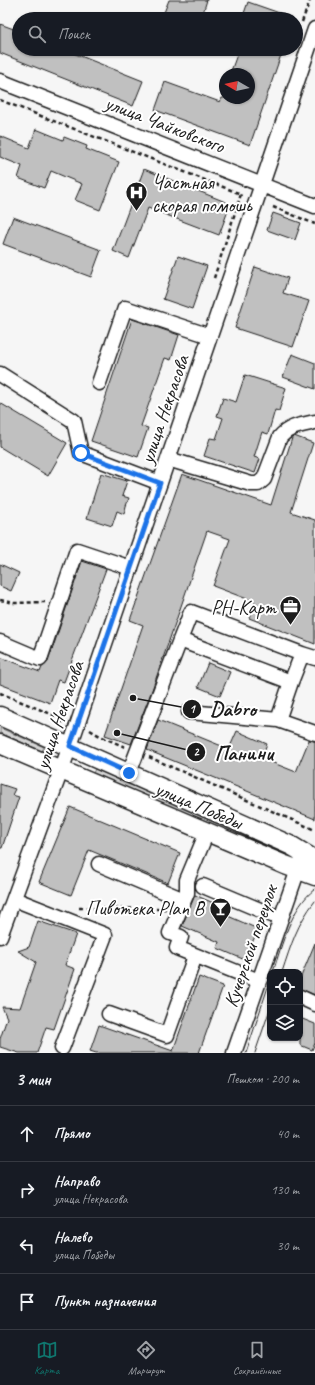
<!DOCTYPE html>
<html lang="ru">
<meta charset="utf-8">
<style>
body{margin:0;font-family:Caveat,sans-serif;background:#242831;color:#f1f3f6}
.controls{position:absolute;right:12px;bottom:12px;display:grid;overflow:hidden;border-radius:8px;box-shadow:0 1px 3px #0004}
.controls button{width:36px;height:36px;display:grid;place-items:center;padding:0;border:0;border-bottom:1px solid #363941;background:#171b24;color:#f1f3f6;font:20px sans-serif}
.compass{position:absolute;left:219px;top:68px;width:36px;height:36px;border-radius:50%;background:#171b24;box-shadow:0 1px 3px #0004;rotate:279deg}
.stop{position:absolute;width:12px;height:12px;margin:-9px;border:3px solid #1a73e8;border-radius:50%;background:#fff}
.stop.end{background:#1a73e8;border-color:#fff;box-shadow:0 1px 4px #0008}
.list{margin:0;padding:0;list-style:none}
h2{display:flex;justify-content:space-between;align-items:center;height:52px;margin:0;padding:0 16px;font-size:17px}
h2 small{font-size:13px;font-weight:400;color:#9ea1a6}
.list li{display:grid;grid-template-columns:26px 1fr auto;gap:12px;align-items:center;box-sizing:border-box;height:56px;padding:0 16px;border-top:1px solid #363941}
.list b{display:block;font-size:15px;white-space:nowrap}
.list p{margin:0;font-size:13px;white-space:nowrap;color:#9ea1a6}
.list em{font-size:13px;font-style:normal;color:#9ea1a6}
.icon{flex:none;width:22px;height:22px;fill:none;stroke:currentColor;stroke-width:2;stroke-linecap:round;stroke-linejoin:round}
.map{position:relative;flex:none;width:315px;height:1053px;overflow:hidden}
.search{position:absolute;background:#171b24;box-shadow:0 1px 3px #0004;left:12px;right:12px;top:12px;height:44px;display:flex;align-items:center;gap:10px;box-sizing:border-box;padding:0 14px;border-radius:22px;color:#9ea1a6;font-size:15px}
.sheet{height:276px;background:#171b24}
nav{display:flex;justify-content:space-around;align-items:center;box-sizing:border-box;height:56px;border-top:1px solid #363941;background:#171b24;font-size:11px;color:#9ea1a6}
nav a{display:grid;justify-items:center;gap:2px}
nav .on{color:#0f766e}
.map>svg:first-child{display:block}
</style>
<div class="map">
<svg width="315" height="1053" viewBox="0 0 315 1053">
<rect width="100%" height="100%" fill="#f6f6f6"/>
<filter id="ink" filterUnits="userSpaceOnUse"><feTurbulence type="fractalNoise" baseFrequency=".025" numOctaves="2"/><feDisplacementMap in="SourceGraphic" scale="8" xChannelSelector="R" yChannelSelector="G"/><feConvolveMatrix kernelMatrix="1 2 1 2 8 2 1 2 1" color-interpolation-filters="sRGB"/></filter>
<g filter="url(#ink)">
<path fill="#d6d6d6" stroke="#797979" d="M 0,728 L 44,747 L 42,751 L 0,733 Z
M 95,769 L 280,850 L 278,854 L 93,773 Z"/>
<path fill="#c0c0c0" stroke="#1c1c1c" d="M 169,0 L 207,0 L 201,19 L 173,19 L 163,15 Z
M 248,2 L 291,17 L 291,19 L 242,19 Z
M 0,24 L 19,31 L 19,49 L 63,49 L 143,81 L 133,106 L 0,53 Z
M 239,49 L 283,49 L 250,145 L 155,110 L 165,82 L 220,102 L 222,98 L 249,98 L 249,74 L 230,74 Z
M 36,129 L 63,140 L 64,137 L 87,146 L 86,149 L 119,162 L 100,210 L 75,200 L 82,184 L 51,171 L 44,188 L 18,178 L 22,166 L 0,157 L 0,136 L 29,148 Z
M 144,169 L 228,203 L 229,208 L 219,235 L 148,208 L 129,258 L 113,251 Z
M 273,213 L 301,223 L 295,240 L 267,230 Z
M 13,217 L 101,250 L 91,277 L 3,244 Z
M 178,256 L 207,266 L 192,309 L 163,299 Z
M 255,267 L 288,278 L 283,293 L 309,301 L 293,347 L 235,328 Z
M 132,319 L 179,335 L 171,360 L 165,358 L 141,426 L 148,428 L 138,457 L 91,441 Z
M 292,354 L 315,363 L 315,389 L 283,377 Z
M 245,375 L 286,388 L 279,411 L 275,410 L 268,434 L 262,432 L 254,457 L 260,459 L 255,473 L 204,456 L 210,438 L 216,439 L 223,418 L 217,416 L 223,398 L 236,402 Z
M 0,403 L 67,443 L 48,476 L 0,447 Z
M 294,436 L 313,443 L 291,512 L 315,520 L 315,644 L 249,618 L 255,602 L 213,586 L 230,539 L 207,531 L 152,690 L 131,744 L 105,735 L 143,625 L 130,620 L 182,474 L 271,505 L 292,438 Z
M 101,473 L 127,481 L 122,496 L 129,498 L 126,506 L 124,514 L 117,511 L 112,526 L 87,518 Z
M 82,561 L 106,569 L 64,682 L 58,680 L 50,703 L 0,684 L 0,657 L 40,672 L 42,667 L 48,662 Z
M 0,564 L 19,573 L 11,591 L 0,586 Z
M 208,663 L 230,672 L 220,696 L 198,687 Z
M 158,720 L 229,749 L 237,731 L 267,744 L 261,758 L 296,772 L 309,740 L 315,741 L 315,819 L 147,750 Z
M 0,784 L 15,789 L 12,795 L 19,797 L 2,848 L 0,848 Z
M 70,807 L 180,853 L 168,883 L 89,850 L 71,895 L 39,882 Z
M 195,895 L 223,907 L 221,913 L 258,929 L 245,960 L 217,948 L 219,942 L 182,926 Z
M 38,921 L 76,934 L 65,965 L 75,969 L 54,1029 L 46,1027 L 37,1053 L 19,1053 L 0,1047 L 0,1039 L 7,1018 L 2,1007 L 20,1008 L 36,962 L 18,951 L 29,947 Z
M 315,943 L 315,995 L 300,989 L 300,979 Z
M 199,977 L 223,986 L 199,1053 L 96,1053 L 90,1051 L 99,1025 L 173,1051 Z
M 300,1018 L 315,1024 L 315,1043 L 312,1050 L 300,1045 Z"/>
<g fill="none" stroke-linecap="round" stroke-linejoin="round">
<defs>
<path id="minor" d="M 0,81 L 315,206
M 0,374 L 74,421 L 81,453 L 160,483
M 99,383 L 125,308 L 210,336
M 168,459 L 251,484 L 258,484 L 264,479 L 280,437 C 289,426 302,425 315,422
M 0,642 L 40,659 L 77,550 L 131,568
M 302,654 L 315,658
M 291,682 L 278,720 L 315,733
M 189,712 L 278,720
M 129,773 L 180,640 L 291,682 L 302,654 L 191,612 L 180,640
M 207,832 L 187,880 L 187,893 L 170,933 L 181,937 L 177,948 L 259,981
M 99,864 L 184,900
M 203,886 L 272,915
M 14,899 L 105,935 L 62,1048
M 0,936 L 70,746 L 315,29
M 300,997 L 315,1004
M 109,1014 L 167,1035 L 195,956
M 234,1053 L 301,861"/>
<path id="major" d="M 0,716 L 292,846 L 315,860
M 0,744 L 285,865 L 315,876"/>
</defs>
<use href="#minor" stroke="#1c1c1c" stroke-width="17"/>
<use href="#major" stroke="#1c1c1c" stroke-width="21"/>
<path stroke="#1c1c1c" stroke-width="2.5" stroke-dasharray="4 3" stroke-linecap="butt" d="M 302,22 L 310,0
M 0,100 L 241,194 L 214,278
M 273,207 L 315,224
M 0,600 L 14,603 L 45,602
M 0,693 L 63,719
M 62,723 L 65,712
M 90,730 L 100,736 L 125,747
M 149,757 L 315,830
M 79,908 L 166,909"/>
<use href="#minor" stroke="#fff" stroke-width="14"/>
<use href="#major" stroke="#fff" stroke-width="18"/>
<path stroke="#1c1c1c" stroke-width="1" d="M 273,972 C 282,945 291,907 315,889
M 282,972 C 291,945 297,924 315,901
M 246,1053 L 270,981
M 255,1053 L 270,1009"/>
</g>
</g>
<g fill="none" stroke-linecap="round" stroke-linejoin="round" filter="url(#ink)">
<path stroke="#1a73e8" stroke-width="5" d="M 81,453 L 160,483 L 70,746 L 129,773"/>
</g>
<defs>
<symbol id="hospital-pin" viewBox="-11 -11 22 30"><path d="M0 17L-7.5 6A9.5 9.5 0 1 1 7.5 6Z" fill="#1c1c1c" stroke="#fff"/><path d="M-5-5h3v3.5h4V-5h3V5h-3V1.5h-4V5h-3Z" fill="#fff"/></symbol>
<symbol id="office-pin" viewBox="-11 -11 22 30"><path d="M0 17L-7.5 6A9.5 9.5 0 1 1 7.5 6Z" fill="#1c1c1c" stroke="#fff"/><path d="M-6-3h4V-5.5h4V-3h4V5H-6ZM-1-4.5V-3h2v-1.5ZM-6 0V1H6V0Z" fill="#fff"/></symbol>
<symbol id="bar-pin" viewBox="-11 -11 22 30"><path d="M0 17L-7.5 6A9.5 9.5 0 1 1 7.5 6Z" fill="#1c1c1c" stroke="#fff"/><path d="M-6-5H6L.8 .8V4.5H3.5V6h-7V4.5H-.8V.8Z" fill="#fff"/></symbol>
</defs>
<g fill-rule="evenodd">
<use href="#hospital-pin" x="124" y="180" width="25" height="34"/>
<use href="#office-pin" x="278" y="594" width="25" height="34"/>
<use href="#bar-pin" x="208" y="896" width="25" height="34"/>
</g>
<g text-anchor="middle" stroke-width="4" stroke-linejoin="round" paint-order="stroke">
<g font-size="20" fill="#1c1c1c" stroke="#fff">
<text transform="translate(165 124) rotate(21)" y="7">улица Чайковского</text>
<text transform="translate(164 409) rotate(-71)" y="7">улица Некрасова</text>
<text transform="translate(59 715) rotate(-71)" y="7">улица Некрасова</text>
<text transform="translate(199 805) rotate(23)" y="7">улица Победы</text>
<text transform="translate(250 946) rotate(-71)" y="7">Кучерской переулок</text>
</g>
<g font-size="20" fill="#1c1c1c" stroke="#fff" text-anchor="end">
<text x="152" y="189" text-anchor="start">Частная<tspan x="152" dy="23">скорая помошь</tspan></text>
<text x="276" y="614">РН-Карт</text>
<text x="204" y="915">Пивотека Plan B</text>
</g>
</g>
<path fill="none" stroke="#1c1c1c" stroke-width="1.5" d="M133 698L192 709M117 733L196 752"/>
<g fill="#1c1c1c" stroke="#fff" stroke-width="1.5">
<circle cx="133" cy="698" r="4"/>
<circle cx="117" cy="733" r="4"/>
<circle cx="192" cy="709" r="10"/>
<circle cx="196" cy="752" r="10"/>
</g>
<g font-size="12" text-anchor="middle" font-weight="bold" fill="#fff">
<text x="192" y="713">1</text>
<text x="196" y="756">2</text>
</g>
<g font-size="21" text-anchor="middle" font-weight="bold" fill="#1c1c1c" stroke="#fff" stroke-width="4" stroke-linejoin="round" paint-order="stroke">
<text x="233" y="716">Dabro</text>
<text x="244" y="760">Панини</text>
</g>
</svg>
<div class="controls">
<button><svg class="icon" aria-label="locate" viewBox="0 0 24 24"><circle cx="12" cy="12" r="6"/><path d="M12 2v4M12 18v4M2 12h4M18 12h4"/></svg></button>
<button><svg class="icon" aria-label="layers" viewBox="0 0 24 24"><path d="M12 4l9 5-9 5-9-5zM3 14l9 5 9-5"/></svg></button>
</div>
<svg class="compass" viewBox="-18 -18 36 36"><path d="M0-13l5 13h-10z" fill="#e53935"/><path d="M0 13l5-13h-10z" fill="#9ea1a6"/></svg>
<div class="stop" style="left:81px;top:453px"></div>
<div class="stop end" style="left:129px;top:773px"></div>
<div class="search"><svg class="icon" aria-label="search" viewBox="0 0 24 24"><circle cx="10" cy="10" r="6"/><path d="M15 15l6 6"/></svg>Поиск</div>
</div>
<section class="sheet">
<h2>3 мин<small>Пешком · 200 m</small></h2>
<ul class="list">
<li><svg class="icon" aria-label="ahead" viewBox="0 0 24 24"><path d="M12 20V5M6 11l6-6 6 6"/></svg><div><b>Прямо</b></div><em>40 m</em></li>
<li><svg class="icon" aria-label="right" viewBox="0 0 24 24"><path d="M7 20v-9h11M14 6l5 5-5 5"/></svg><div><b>Направо</b><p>улица Некрасова</p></div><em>130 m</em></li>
<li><svg class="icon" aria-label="left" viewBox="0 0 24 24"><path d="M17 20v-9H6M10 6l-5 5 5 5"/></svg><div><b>Налево</b><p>улица Победы</p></div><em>30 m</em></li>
<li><svg class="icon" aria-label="arrive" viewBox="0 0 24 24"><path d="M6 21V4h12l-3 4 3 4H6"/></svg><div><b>Пункт назначения</b></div></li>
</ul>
</section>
<nav>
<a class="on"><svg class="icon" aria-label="map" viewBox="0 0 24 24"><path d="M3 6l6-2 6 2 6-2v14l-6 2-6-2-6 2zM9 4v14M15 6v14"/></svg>Карта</a>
<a><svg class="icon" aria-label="directions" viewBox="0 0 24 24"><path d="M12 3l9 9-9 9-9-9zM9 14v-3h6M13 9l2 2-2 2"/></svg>Маршрут</a>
<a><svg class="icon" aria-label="saved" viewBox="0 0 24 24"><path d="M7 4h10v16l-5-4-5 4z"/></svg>Сохранённые</a>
</nav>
